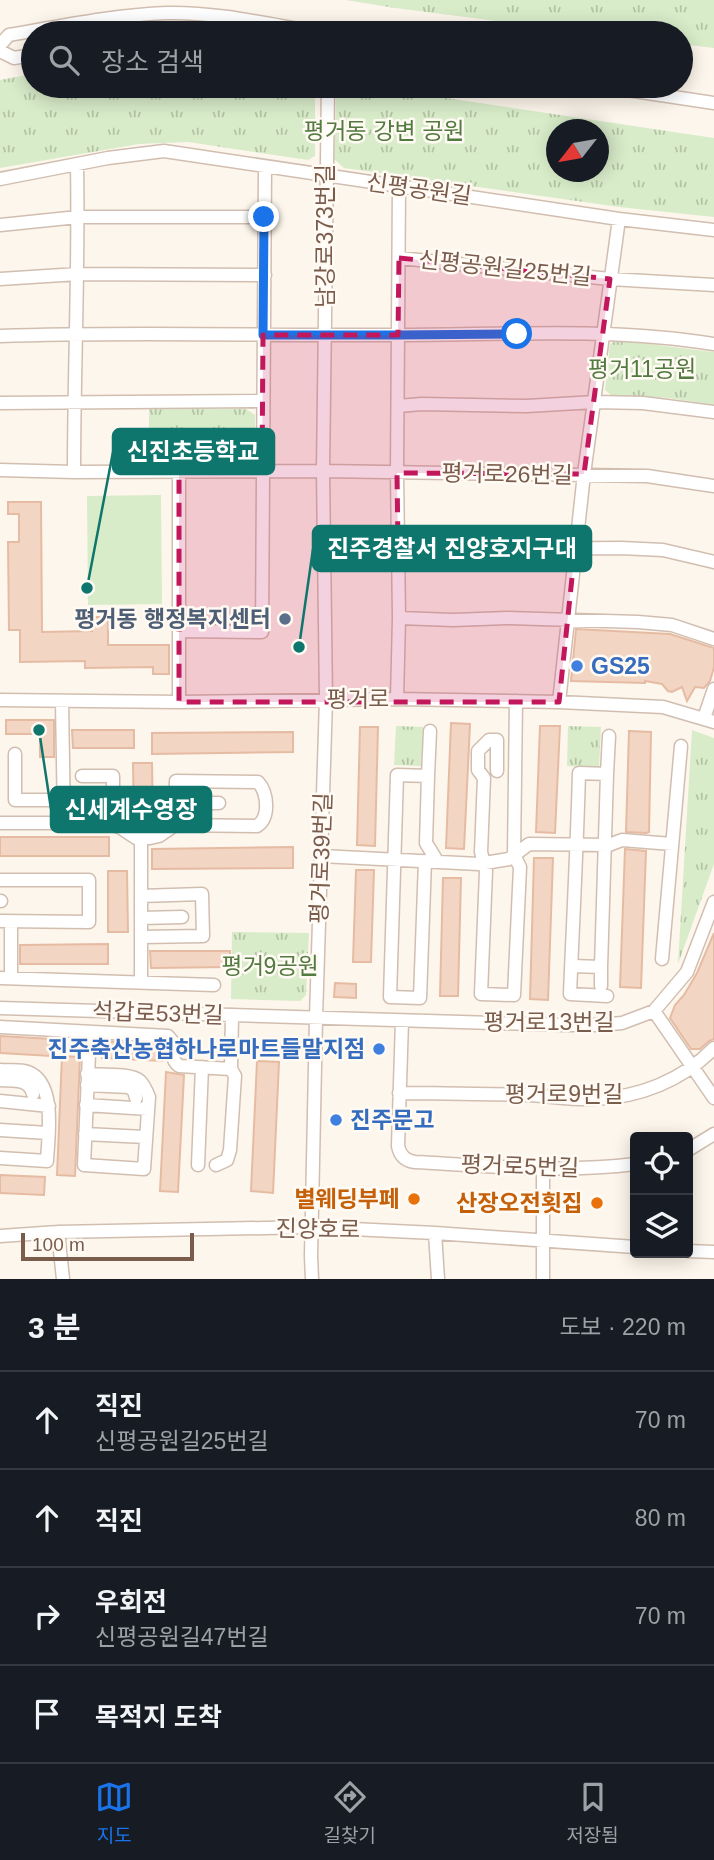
<!DOCTYPE html>
<html lang="ko">
<meta charset="utf-8">
<style>
body{margin:0;font-family:Helvetica,"Noto Sans KR",sans-serif;background:#242831;color:#f1f3f6}
.controls{position:absolute;right:21px;bottom:21px;display:grid;overflow:hidden;border-radius:7px;box-shadow:0 4px 18px #0003}
.controls button{width:63px;height:63px;display:grid;place-items:center;padding:0;border:0;border-bottom:2px solid #363941;background:#171b24;color:#f1f3f6;font:35px sans-serif}
.compass{position:absolute;left:546px;top:119px;width:63px;height:63px;border-radius:50%;background:#171b24;box-shadow:0 4px 18px #0003;rotate:239deg}
.scale{position:absolute;left:21px;bottom:18px;width:173px;box-sizing:border-box;padding-left:7px;border:4px solid #7a5c4d;border-top:0;font-size:19px;line-height:24px;white-space:nowrap;color:#7a5c4d;-webkit-text-stroke:5px #fffaf3;paint-order:stroke}
.stop{position:absolute;width:21px;height:21px;margin:-16px;border:5px solid #1a73e8;border-radius:50%;background:#fff}
.stop.end{background:#1a73e8;border-color:#fff;box-shadow:0 2px 7px #0008}
.list{margin:0;padding:0;list-style:none}
h2{display:flex;justify-content:space-between;align-items:center;height:91px;margin:0;padding:0 28px;font-size:30px}
h2 small{font-size:23px;font-weight:400;color:#9ea1a6}
.list li{display:grid;grid-template-columns:46px 1fr auto;gap:21px;align-items:center;box-sizing:border-box;height:98px;padding:0 28px;border-top:2px solid #363941}
.list b{display:block;font-size:26px;white-space:nowrap}
.list p{margin:0;font-size:23px;white-space:nowrap;color:#9ea1a6}
.list em{font-size:23px;font-style:normal;color:#9ea1a6}
.icon{flex:none;width:38px;height:38px;fill:none;stroke:currentColor;stroke-width:2;stroke-linecap:round;stroke-linejoin:round}
.map{position:relative;flex:none;width:714px;height:1279px;overflow:hidden}
.search{position:absolute;background:#171b24;box-shadow:0 4px 18px #0003;left:21px;right:21px;top:21px;height:77px;display:flex;align-items:center;gap:18px;box-sizing:border-box;padding:0 24px;border-radius:38px;color:#9ea1a6;font-size:26px}
.sheet{height:483px;background:#171b24}
nav{display:flex;justify-content:space-around;align-items:center;box-sizing:border-box;height:98px;border-top:2px solid #363941;background:#171b24;font-size:19px;color:#9ea1a6}
nav a{display:grid;justify-items:center;gap:4px}
nav .on{color:#1a73e8}
.map>svg:first-child{display:block}
</style>
<div class="map">
<svg width="714" height="1279" viewBox="0 0 714 1279">
<defs>
<pattern id="park-tufts" width="24" height="20" patternUnits="userSpaceOnUse" patternTransform="scale(1.75)"><rect width="24" height="20" fill="#d8ecc9"/><path d="M3 7l-1-3M5 7V3M7 7l1-3M15 17l-1-3M17 17v-4M19 17l1-3" fill="none" stroke="#b4c2a5"/></pattern>
</defs>
<rect width="100%" height="100%" fill="#fdf6ec"/>
<path fill="url(#park-tufts)" fill-rule="evenodd" d="M 346,0 L 714,0 L 714,48 L 681,44 L 681,33 L 591,33 L 395,8 Z
M 33,74 L 33,86 L 310,86 L 315,90 L 315,156 L 308,160 L 188,142 L 139,144 L 0,168 L 0,80 Z
M 351,86 L 380,88 L 714,138 L 714,217 L 619,207 L 344,168 L 334,159 L 336,97 ZM 556,130 L 598,130 L 598,172 L 556,172 Z
M 617,340 L 714,352 L 714,405 L 668,398 L 611,395 L 605,390 L 610,344 Z
M 149,408 L 246,409 L 255,415 L 255,457 L 247,464 L 149,463 Z
M 396,726 L 423,727 L 421,766 L 394,765 Z
M 568,726 L 601,727 L 599,768 L 567,766 Z
M 692,730 L 714,738 L 714,864 L 678,964 Z
M 232,932 L 309,933 L 306,995 L 300,1001 L 231,999 Z"/>
<path fill="#d8ecc9" d="M 161,495 L 162,604 L 88,605 L 87,496 Z"/>
<path fill="#f3d5c3" stroke="#e6bba3" stroke-width="2" d="M 8,502 L 41,502 L 42,632 L 92,631 L 92,617 L 108,617 L 108,645 L 169,645 L 169,674 L 153,674 L 153,667 L 85,668 L 85,661 L 20,662 L 20,630 L 9,630 L 8,542 L 19,542 L 19,514 L 8,514 Z
M 576,629 L 670,634 L 714,648 L 714,667 L 710,681 L 704,688 L 695,687 L 687,701 L 682,687 L 672,692 L 668,691 L 662,684 L 645,681 L 645,683 L 571,681 Z
M 6,720 L 54,720 L 54,757 L 40,757 L 40,734 L 6,734 Z
M 451,723 L 470,724 L 464,849 L 446,848 Z
M 540,726 L 560,726 L 555,833 L 536,832 Z
M 360,727 L 378,727 L 375,846 L 357,845 Z
M 72,730 L 134,730 L 134,748 L 73,748 Z
M 629,731 L 651,732 L 649,832 L 646,833 L 626,832 Z
M 293,732 L 293,752 L 152,754 L 152,733 Z
M 133,763 L 152,763 L 153,824 L 134,824 Z
M 0,837 L 109,837 L 109,856 L 0,856 Z
M 293,847 L 293,868 L 152,869 L 152,849 Z
M 625,849 L 646,851 L 641,988 L 620,987 Z
M 534,858 L 553,858 L 548,1000 L 530,999 Z
M 356,870 L 374,870 L 371,962 L 353,962 Z
M 108,871 L 127,871 L 128,932 L 108,932 Z
M 443,878 L 461,878 L 458,996 L 440,996 Z
M 714,933 L 714,1039 L 709,1041 L 700,1049 L 691,1049 L 670,1018 L 675,1005 L 684,995 L 697,973 Z
M 108,944 L 108,964 L 20,964 L 20,945 Z
M 150,951 L 230,951 L 230,967 L 151,968 Z
M 335,983 L 356,984 L 356,998 L 334,997 Z
M 0,1036 L 52,1039 L 51,1056 L 0,1053 Z
M 102,1041 L 164,1045 L 163,1061 L 102,1058 Z
M 62,1056 L 80,1057 L 75,1176 L 57,1175 Z
M 257,1061 L 279,1062 L 273,1193 L 251,1191 Z
M 166,1072 L 184,1075 L 178,1192 L 160,1191 Z
M 0,1175 L 45,1177 L 44,1195 L 0,1193 Z"/>
<g fill="none" stroke-linecap="round" stroke-linejoin="round">
<defs>
<path id="minor" d="M 0,45 L 9,35 C 61,26 114,15 167,13 C 219,12 271,25 321,33
M 0,51 L 14,58 L 33,55
M 601,86 L 714,103
M 0,179 L 108,158 L 164,151 L 619,219 L 714,230
M 0,225 L 78,217 L 264,217
M 399,258 L 610,279 L 714,285
M 0,279 L 78,274 L 265,275
M 0,336 C 132,331 265,336 397,335 C 502,335 610,327 714,344
M 0,403 L 262,401
M 398,406 L 422,404 L 527,406 L 595,402 L 643,403 L 714,412
M 0,470 L 74,472 L 323,471 L 647,476 L 714,486
M 74,472 C 74,370 79,267 77,165
M 179,472 L 179,702
M 398,545 L 503,549 L 621,548 L 663,550 L 714,562
M 399,618 L 453,620 L 507,618 L 638,622 L 672,625 L 714,639
M 180,631 L 262,632 L 265,167
M 397,699 L 399,618 L 397,473 L 399,185
M 0,700 L 179,702 L 397,699 L 559,702 L 663,707 L 714,722
M 62,701 L 64,823
M 559,702 L 584,474 L 619,219
M 704,718 L 714,689
M 15,754 L 15,800 L 113,800 L 113,776 L 82,776
M 497,771 L 497,740 L 489,740 L 478,751 L 478,770 L 484,778 L 481,852 L 486,871 L 481,994 L 514,995 L 520,867 L 514,855 L 516,701
M 607,774 L 609,736
M 428,776 L 430,731
M 175,803 L 219,803
M 0,823 L 108,823 L 121,828 L 136,838 L 150,838 L 159,836 L 175,825 L 257,826 C 270,818 268,793 258,782 L 176,781 L 175,825
M 141,838 L 141,982
M 321,856 L 479,864 L 509,859 L 529,844 L 609,845 L 622,840 L 672,844
M 425,861 L 420,998 L 390,997 L 397,775 L 428,776 L 426,843 L 437,861
M 0,880 L 89,880 L 89,922 L 0,921
M 141,896 L 202,894 L 203,936 L 141,937
M 0,901 L 1,901
M 141,918 L 182,917
M 662,959 L 681,746
M 572,966 L 601,967 L 607,774 L 579,773 C 577,847 573,921 570,994 L 607,996
M 0,978 L 214,985
M 11,978 L 11,922
M 601,986 L 601,967
M 0,1008 L 563,1025 L 600,1025 L 622,1023 L 654,1011 L 687,972 L 714,902
M 654,1011 L 714,1098
M 402,1021 L 398,1146 C 400,1156 406,1161 415,1162 C 488,1166 563,1173 635,1164
M 0,1027 L 168,1036 L 173,1042 C 172,1051 171,1060 179,1066 L 231,1069
M 0,1070 C 9,1071 20,1069 28,1072 C 57,1083 48,1137 47,1161 L 0,1158
M 87,1074 C 100,1075 132,1073 140,1081 C 144,1085 147,1092 149,1097 L 144,1169 L 84,1165 L 90,1032
M 0,1080 C 14,1081 29,1078 33,1094
M 87,1085 L 129,1087 L 134,1091 L 136,1098
M 399,1093 C 442,1093 486,1094 529,1095 C 550,1096 572,1100 593,1099 C 639,1098 683,1080 714,1048
M 0,1101 L 49,1106
M 86,1105 L 148,1109
M 0,1130 L 48,1133
M 85,1134 L 145,1137
M 688,1150 L 714,1134
M 198,1165 L 202,1067
M 216,1165 L 227,1160 L 230,1150 L 235,1076 L 231,1069 L 232,1015
M 58,1232 L 63,1279
M 435,1233 L 438,1279
M 0,1236 L 58,1232 L 311,1227 L 435,1233 L 635,1247
M 688,1251 L 714,1252
M 312,1279 L 311,1256 L 316,1018 L 326,699 L 323,471 L 328,86
M 543,1279 L 543,1168"/>
</defs>
<use href="#minor" stroke="#d1beb0" stroke-width="15"/>
<use href="#minor" stroke="#fff" stroke-width="12"/>
</g>
<g fill="none" stroke-linecap="round" stroke-linejoin="round">
<path stroke="#1a73e8" stroke-width="9" d="M 264,217 L 263,335 L 398,335 L 517,334"/>
</g>
<path fill="#c2185b" fill-opacity="0.2" stroke="#c2185b" stroke-width="5" stroke-dasharray="14 9" stroke-linejoin="round" d="M 399,258 L 610,279 L 584,474 L 397,473 L 398,545 L 575,549 L 559,702 L 179,702 L 179,472 L 262,472 L 263,335 L 398,335 Z"/>
<circle fill="#5c6f8a" stroke="#fffaf3" stroke-width="2.5" cx="285" cy="619" r="7"/>
<g fill="#3f7fe0" stroke="#fffaf3" stroke-width="2.5">
<circle cx="577" cy="666" r="7"/>
<circle cx="379" cy="1049" r="7"/>
<circle cx="336" cy="1120" r="7"/>
</g>
<g fill="#e8710a" stroke="#fffaf3" stroke-width="2.5">
<circle cx="414" cy="1199" r="7"/>
<circle cx="597" cy="1203" r="7"/>
</g>
<g text-anchor="middle" stroke-width="5" stroke-linejoin="round" paint-order="stroke">
<g font-size="23" fill="#537a41" stroke="#fffaf3">
<text x="384" y="139">평거동 강변 공원</text>
<text x="642" y="377">평거11공원</text>
<text x="270" y="974">평거9공원</text>
</g>
<g font-size="23" fill="#7a5c4d" stroke="#fffaf3">
<text transform="translate(419 189) rotate(8)" y="8">신평공원길</text>
<text transform="translate(325 236) rotate(-90)" y="8">남강로373번길</text>
<text transform="translate(505 268) rotate(6)" y="8">신평공원길25번길</text>
<text transform="translate(507 474) rotate(1)" y="8">평거로26번길</text>
<text x="358" y="707">평거로</text>
<text transform="translate(321 858) rotate(-88)" y="8">평거로39번길</text>
<text transform="translate(158 1013) rotate(2)" y="8">석갑로53번길</text>
<text x="549" y="1030">평거로13번길</text>
<text x="564" y="1102">평거로9번길</text>
<text transform="translate(520 1166) rotate(2)" y="8">평거로5번길</text>
<text transform="translate(318 1229) rotate(1)" y="8">진양호로</text>
</g>
<g font-size="23" font-weight="bold" fill="#4e5e75" stroke="#fffaf3" text-anchor="end">
<text x="271" y="627">평거동 행정복지센터</text>
</g>
<g font-size="23" font-weight="bold" fill="#366cbe" stroke="#fffaf3" text-anchor="start">
<text x="591" y="674">GS25</text>
<text x="365" y="1057" text-anchor="end">진주축산농협하나로마트들말지점</text>
<text x="350" y="1128">진주문고</text>
</g>
<g font-size="23" font-weight="bold" fill="#c56008" stroke="#fffaf3" text-anchor="end">
<text x="400" y="1207">별웨딩부페</text>
<text x="583" y="1211">산장오전횟집</text>
</g>
</g>
<path fill="none" stroke="#0f766e" stroke-width="2.5" d="M87 588L113 452M299 647L313 549M39 730L51 809"/>
<g fill="#0f766e" stroke="#fffaf3" stroke-width="2.5">
<circle cx="87" cy="588" r="7"/>
<circle cx="299" cy="647" r="7"/>
<circle cx="39" cy="730" r="7"/>
</g>
<g fill="#0f766e" stroke="#0f766e" stroke-width="2.5">
<rect x="113" y="429" width="161" height="45" rx="7"/>
<rect x="313" y="526" width="278" height="45" rx="7"/>
<rect x="51" y="787" width="160" height="45" rx="7"/>
</g>
<g font-size="24" text-anchor="middle" font-weight="bold" fill="#fff">
<text x="193" y="460">신진초등학교</text>
<text x="452" y="557">진주경찰서 진양호지구대</text>
<text x="131" y="818">신세계수영장</text>
</g>
</svg>
<div class="controls">
<button><svg class="icon" aria-label="locate" viewBox="0 0 24 24"><circle cx="12" cy="12" r="6"/><path d="M12 2v4M12 18v4M2 12h4M18 12h4"/></svg></button>
<button><svg class="icon" aria-label="layers" viewBox="0 0 24 24"><path d="M12 4l9 5-9 5-9-5zM3 14l9 5 9-5"/></svg></button>
</div>
<svg class="compass" viewBox="-18 -18 36 36"><path d="M0-13l5 13h-10z" fill="#e53935"/><path d="M0 13l5-13h-10z" fill="#9ea1a6"/></svg>
<div class="scale">100 m</div>
<div class="stop" style="left:517px;top:334px"></div>
<div class="stop end" style="left:264px;top:217px"></div>
<div class="search"><svg class="icon" aria-label="search" viewBox="0 0 24 24"><circle cx="10" cy="10" r="6"/><path d="M15 15l6 6"/></svg>장소 검색</div>
</div>
<section class="sheet">
<h2>3 분<small>도보 · 220 m</small></h2>
<ul class="list">
<li><svg class="icon" aria-label="ahead" viewBox="0 0 24 24"><path d="M12 20V5M6 11l6-6 6 6"/></svg><div><b>직진</b><p>신평공원길25번길</p></div><em>70 m</em></li>
<li><svg class="icon" aria-label="ahead" viewBox="0 0 24 24"><path d="M12 20V5M6 11l6-6 6 6"/></svg><div><b>직진</b></div><em>80 m</em></li>
<li><svg class="icon" aria-label="right" viewBox="0 0 24 24"><path d="M7 20v-9h11M14 6l5 5-5 5"/></svg><div><b>우회전</b><p>신평공원길47번길</p></div><em>70 m</em></li>
<li><svg class="icon" aria-label="arrive" viewBox="0 0 24 24"><path d="M6 21V4h12l-3 4 3 4H6"/></svg><div><b>목적지 도착</b></div></li>
</ul>
</section>
<nav>
<a class="on"><svg class="icon" aria-label="map" viewBox="0 0 24 24"><path d="M3 6l6-2 6 2 6-2v14l-6 2-6-2-6 2zM9 4v14M15 6v14"/></svg>지도</a>
<a><svg class="icon" aria-label="directions" viewBox="0 0 24 24"><path d="M12 3l9 9-9 9-9-9zM9 14v-3h6M13 9l2 2-2 2"/></svg>길찾기</a>
<a><svg class="icon" aria-label="saved" viewBox="0 0 24 24"><path d="M7 4h10v16l-5-4-5 4z"/></svg>저장됨</a>
</nav>
